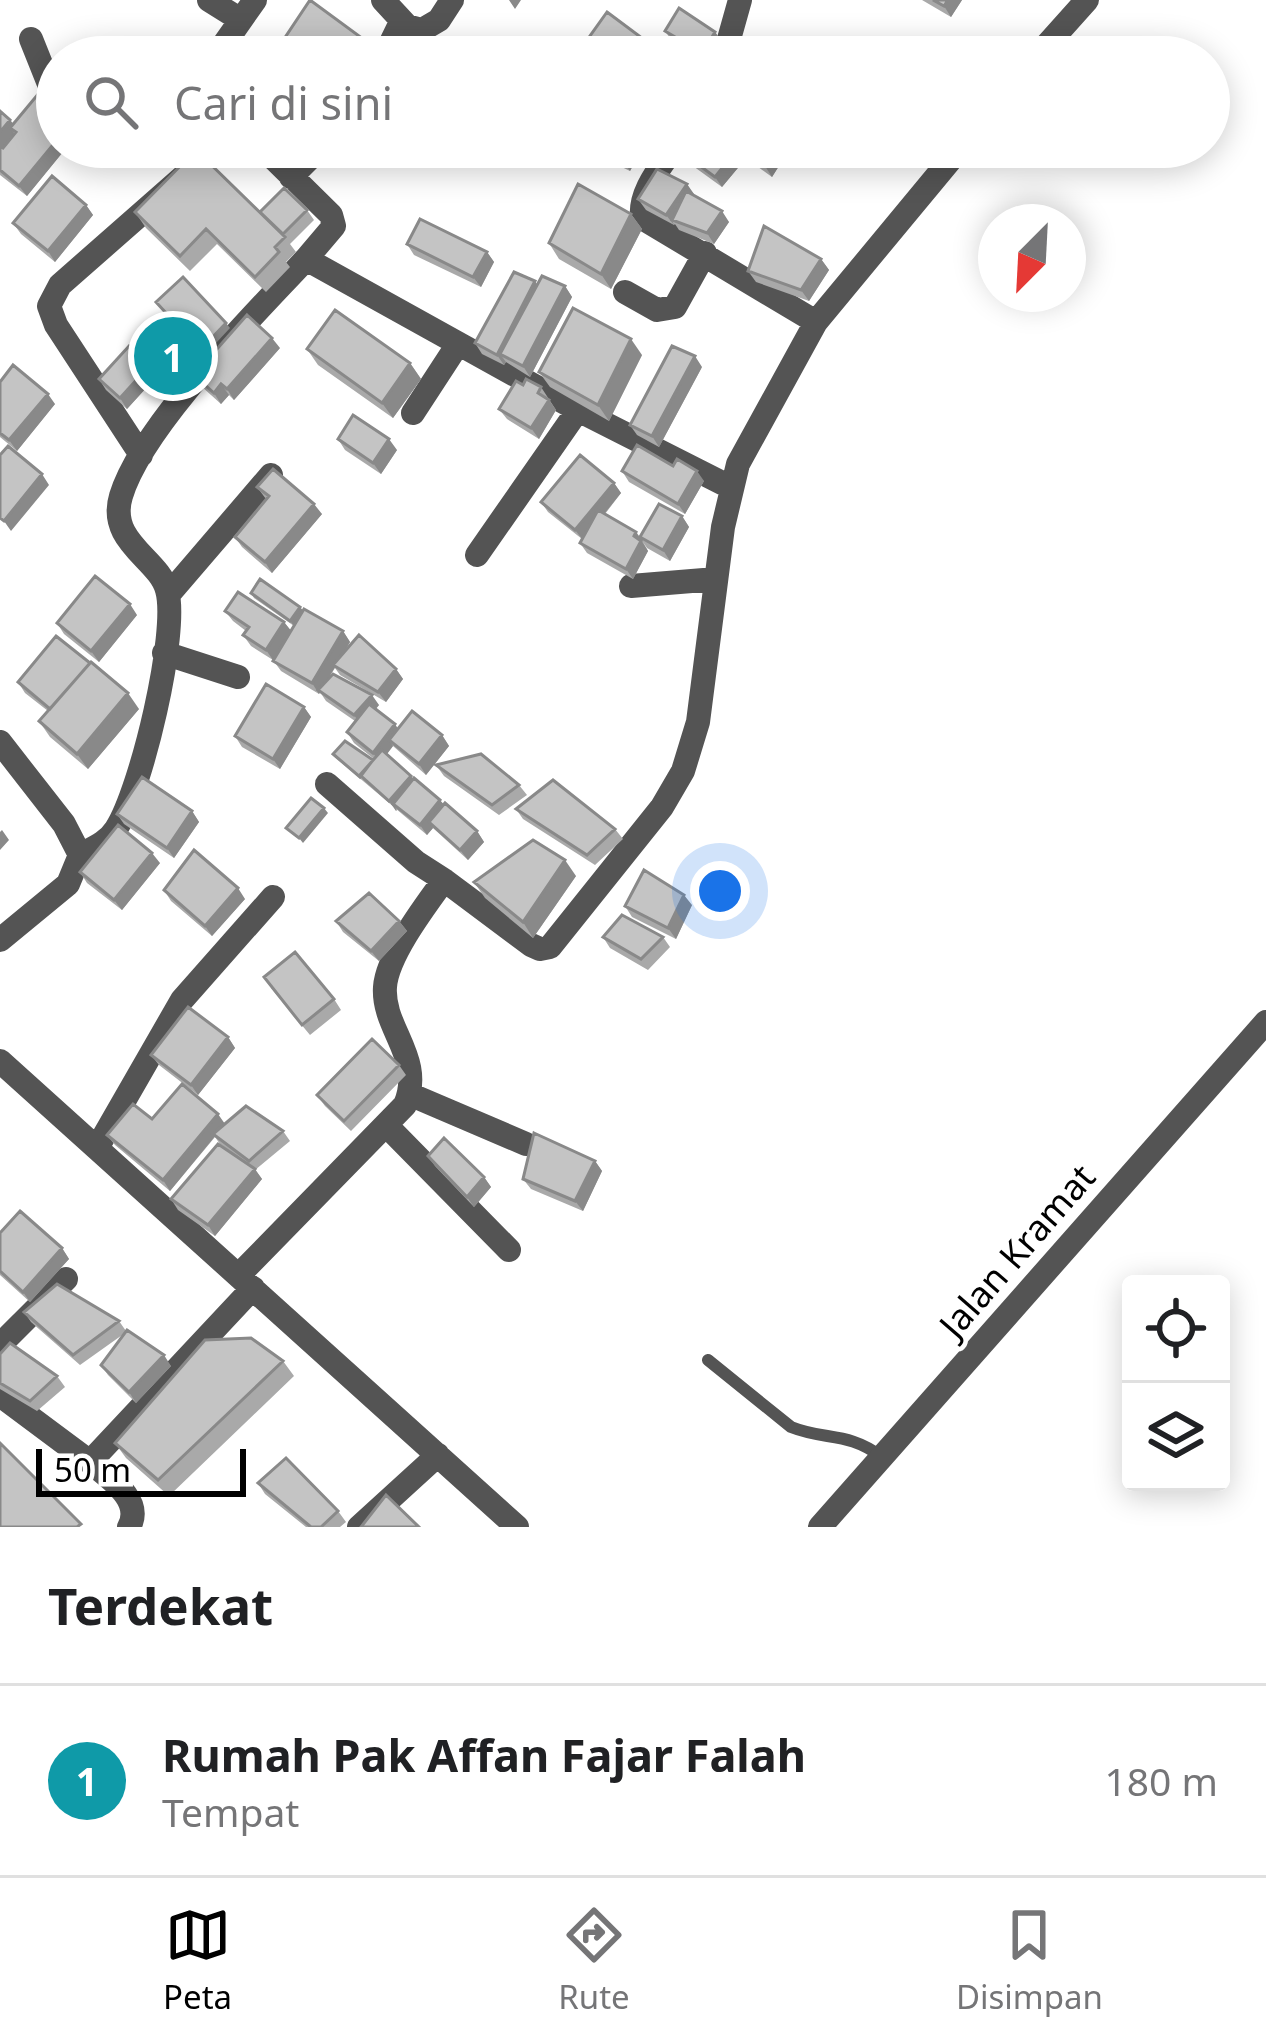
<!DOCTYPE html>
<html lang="id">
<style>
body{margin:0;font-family:"Noto Sans",sans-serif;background:#f6f6f6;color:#202124}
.controls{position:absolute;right:36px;bottom:36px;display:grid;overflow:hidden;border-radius:12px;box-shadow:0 6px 30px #0003}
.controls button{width:108px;height:108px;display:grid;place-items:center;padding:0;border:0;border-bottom:3px solid #e0e0e0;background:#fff;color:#202124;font:60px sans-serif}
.compass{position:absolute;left:978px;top:204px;width:108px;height:108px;border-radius:50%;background:#fff;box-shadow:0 6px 30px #0003;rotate:204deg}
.scale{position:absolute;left:36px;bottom:30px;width:210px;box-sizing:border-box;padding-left:12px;border:6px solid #000;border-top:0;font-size:33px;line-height:42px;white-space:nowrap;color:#000;-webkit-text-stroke:9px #fff;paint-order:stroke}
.you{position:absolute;left:720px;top:891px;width:42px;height:42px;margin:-30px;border:9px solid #fff;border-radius:50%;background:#1a73e8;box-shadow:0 0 0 18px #1a73e833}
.badge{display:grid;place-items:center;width:78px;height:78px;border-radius:50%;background:#000;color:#fff;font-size:39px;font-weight:700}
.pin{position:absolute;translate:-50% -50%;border:6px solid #fff;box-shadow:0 3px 12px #0006}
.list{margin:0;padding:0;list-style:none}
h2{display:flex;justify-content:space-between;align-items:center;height:156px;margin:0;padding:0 48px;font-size:51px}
h2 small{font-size:39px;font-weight:400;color:#757577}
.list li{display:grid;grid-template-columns:78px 1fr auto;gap:36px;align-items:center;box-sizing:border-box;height:192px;padding:0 48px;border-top:3px solid #e0e0e0}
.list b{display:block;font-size:45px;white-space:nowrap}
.list p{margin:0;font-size:39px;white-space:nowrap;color:#757577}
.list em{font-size:39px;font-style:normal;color:#757577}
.icon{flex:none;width:66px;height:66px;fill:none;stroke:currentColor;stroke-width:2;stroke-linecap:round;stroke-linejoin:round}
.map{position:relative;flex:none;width:1266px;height:1527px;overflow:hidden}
.search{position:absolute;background:#fff;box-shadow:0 6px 30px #0003;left:36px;right:36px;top:36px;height:132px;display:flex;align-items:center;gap:30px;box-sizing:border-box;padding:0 42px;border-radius:66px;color:#757577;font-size:45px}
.sheet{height:348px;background:#fff}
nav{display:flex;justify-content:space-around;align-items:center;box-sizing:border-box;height:168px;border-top:3px solid #e0e0e0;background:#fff;font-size:33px;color:#757577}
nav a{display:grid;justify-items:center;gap:6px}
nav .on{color:#000}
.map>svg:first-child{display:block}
</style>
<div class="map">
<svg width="1266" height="1527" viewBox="0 0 1266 1527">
<rect width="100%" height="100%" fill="#fff"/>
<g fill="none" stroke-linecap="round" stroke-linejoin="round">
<path stroke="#545454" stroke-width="12" d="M 708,1360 L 791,1427 C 826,1441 847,1431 882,1457"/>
<path stroke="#545454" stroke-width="24" d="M 209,0 L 241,20
M 383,0 L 407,26 L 422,30 L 439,20 L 452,0
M 31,39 L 49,84 L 57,89
M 215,57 L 255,0
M 384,57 L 401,22
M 724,57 L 740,0
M 1036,57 L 1087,0
M 262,147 L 331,215 L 334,226 L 306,259
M 674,147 C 660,168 639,192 642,218 L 816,322
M 291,177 L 321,147
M 625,292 L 657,310 L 675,307 L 705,253
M 413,413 L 458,344
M 141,455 L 56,325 L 49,306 L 60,285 L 217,147
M 477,555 L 578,410
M 631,586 L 716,579
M 169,594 L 271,475
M 164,653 L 238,677
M 0,742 L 64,824 L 80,855
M 80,855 C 93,848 108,842 116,829 C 141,791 179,632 167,590 C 159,559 107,542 121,496 C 142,426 254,315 306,259 L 578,410 L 732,488
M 444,880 L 531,945 L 540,949 L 550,947 L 662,807 L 683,771 L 698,722 L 723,527 L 738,464 L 816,322 L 961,147
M 0,940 L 68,884 L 80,855
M 0,1061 L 517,1527
M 409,1094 L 526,1144
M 386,1125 L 509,1250
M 97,1148 L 182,1000 L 273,897
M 239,1275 L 405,1105 C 425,1058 382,1029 385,987 C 387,956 425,906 444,880 L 416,862 L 327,784
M 0,1345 L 66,1279
M 0,1395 L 90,1462
M 129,1527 C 144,1500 109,1478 90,1462 L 253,1288
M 359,1527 L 438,1455
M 820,1527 L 1266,1022"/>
</g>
<path fill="#a9a9a9" d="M 922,0 L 962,0 L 951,17 Z
M 665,31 L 715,32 L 723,43 L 714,57 L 698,57 L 672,41 Z
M 590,36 L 650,44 L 657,54 L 693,57 L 612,57 L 598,46 Z
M 0,111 L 14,124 L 57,147 L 67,147 L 27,196 L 0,175 Z
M 580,147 L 643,147 L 630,171 Z
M 730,147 L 791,147 L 772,177 Z
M 735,152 L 742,163 L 722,187 L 693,166 L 685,155 Z
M 687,184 L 693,195 L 729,222 L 714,244 L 679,230 L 675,224 L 674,225 L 646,210 L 638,199 Z
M 86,205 L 93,215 L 55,262 L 21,234 L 13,223 Z
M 307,210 L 314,220 L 290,244 L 296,252 L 286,262 L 290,267 L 266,292 L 217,244 L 190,271 L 146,228 L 135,212 L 260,212 Z
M 631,214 L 642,229 L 611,289 L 559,259 L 549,243 Z
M 407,244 L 487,252 L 494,262 L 481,287 L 414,255 Z
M 821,259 L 829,270 L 809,301 L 756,282 L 748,271 Z
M 537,285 L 565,286 L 572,297 L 530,377 L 506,362 L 504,365 L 482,354 L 475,343 Z
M 280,348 L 234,400 L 229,395 L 221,404 L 201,386 L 194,375 Z
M 307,349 L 410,363 L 421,379 L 393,418 L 318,365 Z
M 642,355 L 609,421 L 550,387 L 539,372 Z
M 150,365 L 157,376 L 127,409 L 106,390 L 99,379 Z
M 702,367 L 659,447 L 637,435 L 630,425 Z
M 0,382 L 55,404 L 17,451 L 0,437 Z
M 523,385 L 541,387 L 556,410 L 539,439 L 507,419 L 499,409 Z
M 338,439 L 397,450 L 381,474 L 345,450 Z
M 673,466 L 704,481 L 685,514 L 629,482 L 622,471 Z
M 614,483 L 621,493 L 605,514 L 636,532 L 640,537 L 682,516 L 689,527 L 670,561 L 647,548 L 643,542 L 648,551 L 633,579 L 587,553 L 580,543 L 582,539 L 548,512 L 541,502 Z
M 257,487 L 322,514 L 272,573 L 242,547 L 235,537 L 266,499 Z
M 251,593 L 300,607 L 303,611 L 343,631 L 350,642 L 344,652 L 396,669 L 403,679 L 386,702 L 340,675 L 335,668 L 326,682 L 379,705 L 376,709 L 398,729 L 442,735 L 449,746 L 426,775 L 393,746 L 387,754 L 413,779 L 477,831 L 484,842 L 468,860 L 433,828 L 427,835 L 337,759 L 333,754 L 373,760 L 374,759 L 354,743 L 347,732 L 355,721 L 326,701 L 320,692 L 319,694 L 281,671 L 273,660 L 251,646 L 243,635 L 246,631 L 233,621 L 225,611 L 284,622 L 291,631 L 294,626 L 254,598 Z
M 137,615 L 99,662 L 64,634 L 57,623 Z
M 18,682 L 139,709 L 88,769 L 50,737 L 39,721 L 48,711 L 25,693 Z
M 304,707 L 311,717 L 280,769 L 242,747 L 235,736 Z
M 436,765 L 519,785 L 527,795 L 499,815 L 444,776 Z
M 516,809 L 615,829 L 623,839 L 595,865 L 523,819 Z
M 192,811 L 199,822 L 174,858 L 124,824 L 117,814 Z
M 160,863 L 122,910 L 87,883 L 80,872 Z
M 576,876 L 533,938 L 485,898 L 474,882 Z
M 164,890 L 245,899 L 212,936 L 171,901 Z
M 692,905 L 676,939 L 632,917 L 625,906 Z
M 336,921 L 399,921 L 407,931 L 379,961 L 343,932 Z
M 603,937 L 663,937 L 670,947 L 648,970 L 610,948 Z
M 271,988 L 334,999 L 341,1010 L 310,1035 Z
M 228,1037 L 235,1048 L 198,1095 L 159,1065 L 151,1055 Z
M 399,1065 L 406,1075 L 351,1131 L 325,1106 L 317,1095 Z
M 152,1119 L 225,1124 L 283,1131 L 290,1141 L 255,1170 L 262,1179 L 215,1236 L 178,1210 L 171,1199 L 244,1162 L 220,1144 L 215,1137 L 170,1191 L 115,1145 L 107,1135 Z
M 428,1156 L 484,1177 L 491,1187 L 474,1207 L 435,1166 Z
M 595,1161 L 602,1171 L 583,1211 L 531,1189 L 523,1179 Z
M 0,1233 L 62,1248 L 69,1259 L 30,1302 L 0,1275 Z
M 24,1312 L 119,1321 L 126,1331 L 171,1366 L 136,1403 L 108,1375 L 101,1365 L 125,1333 L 80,1365 L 31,1322 Z
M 0,1354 L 57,1376 L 65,1387 L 37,1411 L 0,1389 Z
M 283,1361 L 294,1376 L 169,1496 L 126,1458 L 115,1443 Z
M 258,1483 L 338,1511 L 346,1522 L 340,1527 L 306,1527 L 265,1494 Z"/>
<path fill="#898989" d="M 509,0 L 521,0 L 515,9 Z
M 948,0 L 962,0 L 951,17 L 944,6 Z
M 715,32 L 723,43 L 714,57 L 705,57 L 702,53 Z
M 370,44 L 379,57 L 361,57 Z
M 650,44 L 657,55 L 656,57 L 641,57 Z
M 10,120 L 18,130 L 10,128 L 15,134 L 0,151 L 0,132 Z
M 57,140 L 57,147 L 67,147 L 27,196 L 19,186 Z
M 300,147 L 316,147 L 308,158 Z
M 630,147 L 643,147 L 630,171 L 623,161 Z
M 777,147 L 791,147 L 772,177 L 765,166 Z
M 735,152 L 742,163 L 722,187 L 715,177 Z
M 687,184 L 694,194 L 676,222 L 672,220 L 674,225 L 666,215 Z
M 86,205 L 93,215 L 55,262 L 48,251 Z
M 722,211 L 729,222 L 714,244 L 707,233 Z
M 631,214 L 642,229 L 611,289 L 601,274 Z
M 487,252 L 494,262 L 481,287 L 473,277 Z
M 821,259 L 829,270 L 809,301 L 801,290 Z
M 535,281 L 542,292 L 500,354 L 506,362 L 504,365 L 497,355 Z
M 565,286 L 572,297 L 530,377 L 523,366 Z
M 226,323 L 230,328 L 176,386 L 172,380 Z
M 272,338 L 280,348 L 234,400 L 227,389 Z
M 631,339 L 642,355 L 609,421 L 598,405 Z
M 695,356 L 702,367 L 659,447 L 652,436 Z
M 410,363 L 421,379 L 393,418 L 382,403 Z
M 150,365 L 157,376 L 127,409 L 120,398 Z
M 221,384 L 229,395 L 221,404 L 214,393 Z
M 48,394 L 55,404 L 17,451 L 9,440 Z
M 549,400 L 556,410 L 539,439 L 531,428 Z
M 389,439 L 397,450 L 381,474 L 373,463 Z
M 697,471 L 704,481 L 685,514 L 678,504 Z
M 42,474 L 49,485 L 11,531 L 4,521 Z
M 614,483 L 621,493 L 583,540 L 575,530 Z
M 314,504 L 322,514 L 272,573 L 265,562 Z
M 682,516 L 689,527 L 670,561 L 663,550 Z
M 636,532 L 648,551 L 633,579 L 626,569 Z
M 130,604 L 137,615 L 99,662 L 91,651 Z
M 300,607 L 304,612 L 294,626 L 290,621 Z
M 284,622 L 292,632 L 273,660 L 266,650 Z
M 343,631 L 350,642 L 319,694 L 312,683 Z
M 396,669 L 403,679 L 386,702 L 378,692 Z
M 128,693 L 139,709 L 88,769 L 77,754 Z
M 372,695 L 379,705 L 361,725 L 354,715 Z
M 304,707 L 311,717 L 280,769 L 273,759 Z
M 395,724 L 402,735 L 389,740 L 393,746 L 380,763 L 373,753 Z
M 442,735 L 449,746 L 426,775 L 419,764 Z
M 411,776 L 418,787 L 393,804 L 397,810 L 396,811 L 389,801 Z
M 440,800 L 448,810 L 429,822 L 433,828 L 427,835 L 420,825 Z
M 324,808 L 328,813 L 303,843 L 299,838 Z
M 192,811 L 199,822 L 174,858 L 167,848 Z
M 2,830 L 9,840 L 0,850 L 0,832 Z
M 477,831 L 484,842 L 468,860 L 460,850 Z
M 152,853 L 160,863 L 122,910 L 114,900 Z
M 565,860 L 576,876 L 533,938 L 523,922 Z
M 238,888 L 245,899 L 212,936 L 205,926 Z
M 684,895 L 692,905 L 676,939 L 668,928 Z
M 399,921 L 407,931 L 379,961 L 371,951 Z
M 228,1037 L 235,1048 L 198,1095 L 191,1085 Z
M 218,1114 L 225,1124 L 170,1191 L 163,1180 Z
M 595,1161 L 602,1171 L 583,1211 L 575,1201 Z
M 255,1169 L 262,1179 L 215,1236 L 208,1225 Z
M 484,1177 L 491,1187 L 474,1207 L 467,1197 Z
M 62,1248 L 69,1259 L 30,1302 L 23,1292 Z
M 164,1355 L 171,1366 L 136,1403 L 129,1392 Z"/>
<path fill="#c4c4c4" stroke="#898989" stroke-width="3" d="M 310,0 L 370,44 L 361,57 L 272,57 Z
M 933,0 L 948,0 L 944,6 Z
M 679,8 L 715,32 L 702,53 L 665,31 Z
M 607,12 L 650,44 L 641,57 L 619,57 L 590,36 Z
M 666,39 L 693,57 L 655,57 Z
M 39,93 L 47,99 L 51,94 L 57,99 L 57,140 L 19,186 L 0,170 L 0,146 L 3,148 L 16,132 L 10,128 Z
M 0,111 L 10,120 L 0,132 Z
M 595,147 L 630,147 L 623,161 Z
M 691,147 L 727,147 L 735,152 L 715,177 L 685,155 Z
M 738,147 L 777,147 L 765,166 Z
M 196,150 L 285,237 L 275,247 L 279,252 L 255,277 L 206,229 L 180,256 L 135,212 Z
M 657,169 L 687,184 L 666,215 L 638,199 Z
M 52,176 L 86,205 L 48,251 L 13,223 Z
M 578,184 L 631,214 L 601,274 L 549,243 Z
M 284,188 L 307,210 L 283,234 L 260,212 Z
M 686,191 L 722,211 L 707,233 L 672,220 Z
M 420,219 L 487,252 L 473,277 L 407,244 Z
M 764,226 L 821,259 L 801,290 L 748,271 Z
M 514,272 L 535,281 L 497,355 L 475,343 Z
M 542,276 L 565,286 L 523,366 L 500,354 Z
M 183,277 L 226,323 L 172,380 L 139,336 L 167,314 L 156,302 Z
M 573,308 L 631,339 L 598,405 L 539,372 Z
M 335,310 L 410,363 L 382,403 L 307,349 Z
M 247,315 L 272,338 L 227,389 L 221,384 L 214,393 L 194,375 Z
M 129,346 L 150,365 L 120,398 L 99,379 Z
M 672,346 L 695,356 L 652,436 L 630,425 Z
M 13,365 L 48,394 L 9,440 L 0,433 L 0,382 Z
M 526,379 L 541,387 L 538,393 L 549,400 L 531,428 L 499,409 L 516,381 L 523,385 Z
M 353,415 L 389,439 L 373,463 L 338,439 Z
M 637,445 L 673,466 L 677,459 L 697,471 L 678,504 L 622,471 Z
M 8,446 L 42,474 L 4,521 L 0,518 L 0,455 Z
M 580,455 L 614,483 L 575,530 L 541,502 Z
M 273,469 L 314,504 L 265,562 L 235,537 L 269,496 L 257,487 Z
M 659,504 L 682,516 L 663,550 L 640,537 Z
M 598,510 L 636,532 L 634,536 L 641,541 L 626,569 L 580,543 Z
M 95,576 L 130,604 L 91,651 L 57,623 Z
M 260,579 L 300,607 L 290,621 L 251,593 Z
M 238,592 L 284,622 L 266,650 L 243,635 L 249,627 L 225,611 Z
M 304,609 L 343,631 L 312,683 L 273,661 Z
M 359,635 L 396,669 L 378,692 L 333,665 Z
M 56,636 L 90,663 L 50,709 L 18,682 Z
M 91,662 L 128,693 L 77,754 L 39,721 Z
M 333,674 L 372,695 L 354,715 L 318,690 Z
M 266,684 L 304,707 L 273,759 L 235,736 Z
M 369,704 L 395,724 L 373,753 L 347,732 Z
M 412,711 L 442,735 L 419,764 L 389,740 Z
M 345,741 L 373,760 L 360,777 L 333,754 Z
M 382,750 L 411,776 L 389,801 L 360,775 Z
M 481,754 L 519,785 L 492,805 L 436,765 Z
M 142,777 L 192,811 L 167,848 L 117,814 Z
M 414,778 L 440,800 L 420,825 L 393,804 Z
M 553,780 L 615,829 L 587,855 L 516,809 Z
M 311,798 L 324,808 L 299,838 L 286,828 Z
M 445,803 L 477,831 L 460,850 L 429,822 Z
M 118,825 L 152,853 L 114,900 L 80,872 Z
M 533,840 L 565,860 L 523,922 L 474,882 Z
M 194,850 L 238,888 L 205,926 L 164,890 Z
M 644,870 L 684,895 L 668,928 L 625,906 Z
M 369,893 L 399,921 L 371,951 L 336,921 Z
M 622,915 L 663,937 L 641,959 L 603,937 Z
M 295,952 L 334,999 L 302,1025 L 264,977 Z
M 188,1007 L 228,1037 L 191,1085 L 151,1055 Z
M 372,1039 L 399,1065 L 344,1121 L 317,1095 Z
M 182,1084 L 218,1114 L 163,1180 L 107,1135 L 133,1104 L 152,1119 Z
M 246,1106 L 283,1131 L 249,1161 L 213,1134 Z
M 534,1133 L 595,1161 L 575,1201 L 523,1179 Z
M 444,1138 L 484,1177 L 467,1197 L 428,1156 Z
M 218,1144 L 255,1169 L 208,1225 L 171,1199 Z
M 20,1211 L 62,1248 L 23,1292 L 0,1271 L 0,1233 Z
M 57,1284 L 119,1321 L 73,1355 L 24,1312 Z
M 127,1330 L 164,1355 L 129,1392 L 101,1365 Z
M 251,1338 L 283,1361 L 158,1480 L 115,1443 L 205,1340 Z
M 10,1343 L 57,1376 L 30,1401 L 0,1383 L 0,1354 Z
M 0,1443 L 81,1524 L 77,1527 L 0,1527 Z
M 286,1458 L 338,1511 L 321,1527 L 311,1527 L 258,1483 Z
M 386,1495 L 419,1527 L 361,1527 Z"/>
<g text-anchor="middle" stroke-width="9" stroke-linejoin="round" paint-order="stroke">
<g font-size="36" fill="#000" stroke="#fff">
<text transform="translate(1017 1251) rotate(-49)" y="13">Jalan Kramat</text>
</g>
</g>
</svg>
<div class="controls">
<button><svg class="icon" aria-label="locate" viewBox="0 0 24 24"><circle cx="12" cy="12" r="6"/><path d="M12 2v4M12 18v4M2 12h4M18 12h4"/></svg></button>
<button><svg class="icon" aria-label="layers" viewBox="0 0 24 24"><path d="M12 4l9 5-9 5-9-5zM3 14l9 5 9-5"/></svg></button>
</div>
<svg class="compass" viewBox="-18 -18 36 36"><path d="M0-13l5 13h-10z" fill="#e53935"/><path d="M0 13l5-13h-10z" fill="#757577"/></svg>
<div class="scale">50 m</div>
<div class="you"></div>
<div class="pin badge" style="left:173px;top:356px;background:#0f9aa8">1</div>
<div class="search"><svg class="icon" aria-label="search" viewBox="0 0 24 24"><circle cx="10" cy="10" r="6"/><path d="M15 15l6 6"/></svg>Cari di sini</div>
</div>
<section class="sheet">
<h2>Terdekat<small></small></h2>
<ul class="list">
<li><span class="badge" style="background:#0f9aa8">1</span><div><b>Rumah Pak Affan Fajar Falah</b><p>Tempat</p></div><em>180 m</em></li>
</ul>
</section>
<nav>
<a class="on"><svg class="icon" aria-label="map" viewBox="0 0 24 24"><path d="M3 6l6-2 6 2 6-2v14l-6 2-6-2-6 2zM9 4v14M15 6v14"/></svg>Peta</a>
<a><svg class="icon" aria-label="directions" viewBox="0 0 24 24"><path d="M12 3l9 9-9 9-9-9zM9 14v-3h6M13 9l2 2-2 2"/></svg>Rute</a>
<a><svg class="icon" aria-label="saved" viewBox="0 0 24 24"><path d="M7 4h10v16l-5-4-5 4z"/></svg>Disimpan</a>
</nav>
